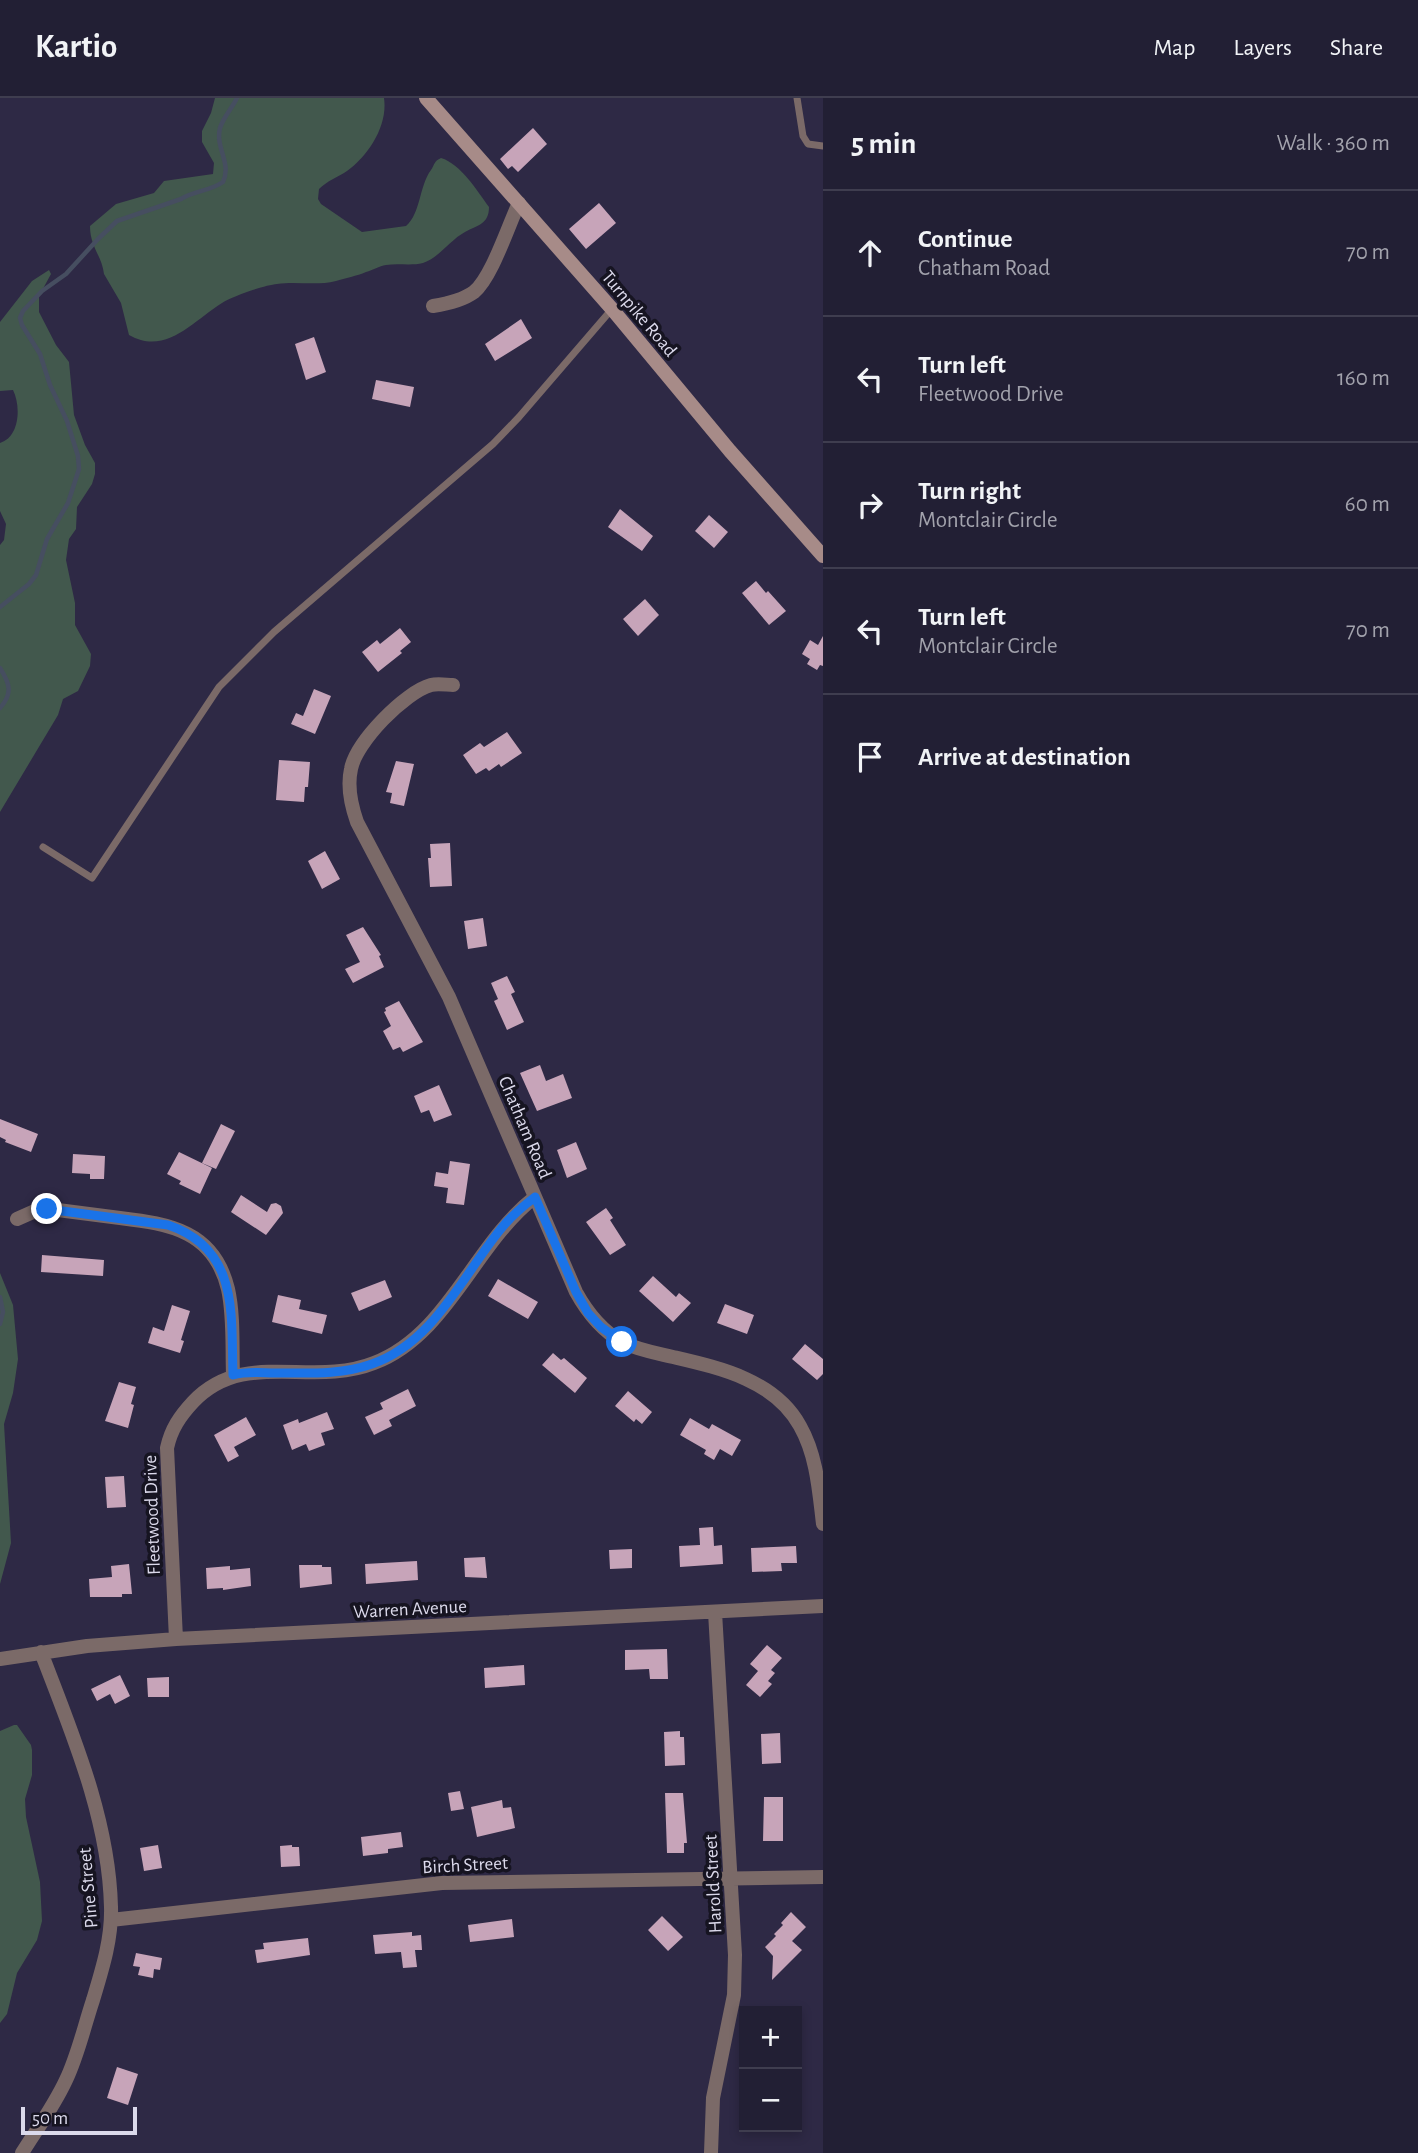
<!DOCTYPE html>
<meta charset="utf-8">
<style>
body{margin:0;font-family:"Alegreya Sans",sans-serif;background:#2e2c40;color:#f1f3f6}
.controls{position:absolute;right:21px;bottom:21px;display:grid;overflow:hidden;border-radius:0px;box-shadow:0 4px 10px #0003}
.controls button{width:63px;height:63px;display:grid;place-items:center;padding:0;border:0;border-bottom:2px solid #3f3d4f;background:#221f34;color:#f1f3f6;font:35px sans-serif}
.scale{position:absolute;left:21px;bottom:18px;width:116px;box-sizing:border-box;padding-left:7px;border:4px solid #dbd9eb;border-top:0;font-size:19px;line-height:24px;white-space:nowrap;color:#dbd9eb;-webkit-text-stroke:5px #161421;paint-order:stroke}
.stop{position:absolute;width:21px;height:21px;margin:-16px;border:5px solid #1a73e8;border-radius:50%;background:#fff}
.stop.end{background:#1a73e8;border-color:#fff;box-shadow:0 2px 7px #0008}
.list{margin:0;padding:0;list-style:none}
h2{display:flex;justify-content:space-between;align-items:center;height:91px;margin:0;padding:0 28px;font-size:30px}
h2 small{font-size:23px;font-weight:400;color:#a2a2ac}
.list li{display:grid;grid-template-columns:46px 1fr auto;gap:21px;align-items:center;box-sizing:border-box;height:126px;padding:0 28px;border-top:2px solid #3f3d4f}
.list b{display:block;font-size:26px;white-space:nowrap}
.list p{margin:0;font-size:23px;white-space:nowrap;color:#a2a2ac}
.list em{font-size:23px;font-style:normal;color:#a2a2ac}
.icon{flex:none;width:38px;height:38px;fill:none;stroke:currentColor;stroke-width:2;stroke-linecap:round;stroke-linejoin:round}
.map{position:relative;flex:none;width:823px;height:2055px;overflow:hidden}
header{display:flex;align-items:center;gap:42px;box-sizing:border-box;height:98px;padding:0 35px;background:#221f34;border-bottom:2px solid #3f3d4f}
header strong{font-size:33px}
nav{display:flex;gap:38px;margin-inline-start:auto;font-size:24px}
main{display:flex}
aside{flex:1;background:#221f34}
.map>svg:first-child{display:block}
</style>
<header>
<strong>Kartio</strong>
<nav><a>Map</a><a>Layers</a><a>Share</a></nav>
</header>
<main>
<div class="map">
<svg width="823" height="2055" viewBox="0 0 823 2055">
<rect width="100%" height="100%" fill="#2e2945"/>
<path fill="#42584d" d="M 215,0 L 384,0 C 388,27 369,57 347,73 C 338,79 327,83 319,91 L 318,101 L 321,106 L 362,134 L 406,128 C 421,115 419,88 431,72 C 435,66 434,63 441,60 C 461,66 477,93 489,109 C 489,126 478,127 465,134 C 450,142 440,159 423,165 C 411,168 398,165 386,167 C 379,168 373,172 366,174 C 357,178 345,180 336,183 C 316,188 297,183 277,186 C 265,187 233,198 222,205 C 193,223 166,258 129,237 L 121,205 L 104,176 C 102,158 90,149 90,128 L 116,106 L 154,95 L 164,83 L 213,76 L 214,65 L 202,44 L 202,33 L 211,15 Z
M 49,172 L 51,176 L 39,198 L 39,214 L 56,247 L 69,264 L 74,317 L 85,347 L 95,365 L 95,376 L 92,386 L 77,409 L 76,431 L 69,441 L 66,462 L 75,505 L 75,527 L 91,556 L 90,568 L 78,593 L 63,601 L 58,617 L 0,714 L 0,447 L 4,442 L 6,426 L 0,413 L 0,345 C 20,339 21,308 13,292 L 0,293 L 0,224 L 32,183 Z
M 0,1175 L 13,1207 L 18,1261 L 13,1295 L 4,1326 L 11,1445 L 0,1486 Z
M 14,1627 L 17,1627 L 31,1647 L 32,1652 L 32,1677 L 25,1701 L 26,1719 L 40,1784 L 42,1823 L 37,1842 L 17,1875 L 7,1916 L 0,1925 L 0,1633 Z"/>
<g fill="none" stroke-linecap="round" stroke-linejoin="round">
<path stroke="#464e60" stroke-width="4.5" d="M 0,509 L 29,486 L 36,477 L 47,441 L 68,405 L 79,371 L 78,358 L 67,323 L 50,287 L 40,256 L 22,227 L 20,220 L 23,213 L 42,193 L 66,176 L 98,141 L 117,123 L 181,101 C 194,93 210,93 223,84 C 232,65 215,50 220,30 C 223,20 232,10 237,0
M 0,570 C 10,586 13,595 0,610
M 0,1199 L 3,1214 L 0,1226"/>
</g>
<path fill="#c7a4b9" d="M 533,30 L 547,46 L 518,74 L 512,68 L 508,71 L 500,61 Z
M 599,105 L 616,125 L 586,151 L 569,131 Z
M 521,221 L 532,240 L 495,263 L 485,246 Z
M 314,239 L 326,274 L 306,282 L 295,246 Z
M 376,282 L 414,289 L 410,309 L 372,301 Z
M 620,411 L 653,438 L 642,453 L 608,429 Z
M 709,417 L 728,434 L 714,450 L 695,433 Z
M 756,483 L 766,495 L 768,493 L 786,513 L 769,527 L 742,495 Z
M 645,501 L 659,517 L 638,538 L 623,521 Z
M 400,530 L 411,544 L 400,553 L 402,555 L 378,574 L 362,554 L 377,542 L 380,546 Z
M 823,538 L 823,568 L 820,567 L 817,572 L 807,566 L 810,561 L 802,556 L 810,542 L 818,547 Z
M 314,591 L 331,598 L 315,636 L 291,626 L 296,615 L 303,618 Z
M 507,634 L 522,655 L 501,669 L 499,666 L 489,673 L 486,670 L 476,676 L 463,657 L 480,645 L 484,649 Z
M 279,662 L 310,664 L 308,689 L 305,689 L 304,704 L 276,702 Z
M 396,663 L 414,666 L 404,708 L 390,705 L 392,695 L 386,694 Z
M 450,745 L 452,788 L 430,789 L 428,760 L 431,760 L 430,746 Z
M 325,753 L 340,781 L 322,791 L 308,763 Z
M 483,820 L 487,848 L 468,851 L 464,823 Z
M 363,829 L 381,857 L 379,858 L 384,869 L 353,885 L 345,871 L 360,864 L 346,837 Z
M 507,878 L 515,894 L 511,896 L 524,924 L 507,932 L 494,903 L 498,901 L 491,885 Z
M 399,903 L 423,944 L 403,954 L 400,949 L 393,952 L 383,933 L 391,928 L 384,914 L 386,913 L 385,910 Z
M 540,967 L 546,983 L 563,976 L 572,1000 L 537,1013 L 520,975 Z
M 439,987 L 452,1017 L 434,1024 L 429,1012 L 421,1015 L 414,998 Z
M 0,1021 L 38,1036 L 31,1054 L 5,1044 L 6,1042 L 0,1039 Z
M 221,1026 L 235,1033 L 216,1071 L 202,1065 Z
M 576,1044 L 587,1071 L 567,1080 L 557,1052 Z
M 179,1054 L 212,1070 L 200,1096 L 179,1086 L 181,1083 L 167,1076 Z
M 73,1056 L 105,1058 L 104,1081 L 90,1081 L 90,1076 L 72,1075 Z
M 450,1063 L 470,1066 L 464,1107 L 446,1105 L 448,1090 L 434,1088 L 436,1074 L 448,1076 Z
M 241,1097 L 267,1114 L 271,1106 L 276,1105 L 281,1108 L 283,1115 L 266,1137 L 231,1114 Z
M 606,1110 L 613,1120 L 610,1122 L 626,1147 L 610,1157 L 586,1124 Z
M 42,1157 L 104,1162 L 103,1178 L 41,1174 Z
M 653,1178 L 676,1199 L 679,1195 L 691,1205 L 673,1224 L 639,1193 Z
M 498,1181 L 538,1204 L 528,1221 L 488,1198 Z
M 385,1182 L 392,1199 L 359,1213 L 351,1195 Z
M 278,1197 L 301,1202 L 299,1211 L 327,1217 L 322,1236 L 272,1224 Z
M 725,1206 L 754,1217 L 747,1236 L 717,1225 Z
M 172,1207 L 190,1213 L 181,1242 L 184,1243 L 180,1255 L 148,1245 L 153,1229 L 164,1233 Z
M 805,1246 L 823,1261 L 823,1276 L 817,1282 L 792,1261 Z
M 553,1255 L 561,1262 L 564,1260 L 587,1280 L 575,1295 L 542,1267 Z
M 119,1284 L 136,1289 L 131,1306 L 134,1307 L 128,1330 L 105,1323 Z
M 408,1291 L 416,1308 L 389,1322 L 392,1328 L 374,1337 L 365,1319 L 383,1311 L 380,1305 Z
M 628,1293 L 652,1314 L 642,1326 L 636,1321 L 634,1324 L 615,1308 Z
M 327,1314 L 334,1331 L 321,1335 L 325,1347 L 309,1353 L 306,1346 L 292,1352 L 283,1327 L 298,1321 L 299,1325 Z
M 246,1319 L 256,1337 L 234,1349 L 239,1358 L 228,1364 L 214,1337 Z
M 690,1320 L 709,1331 L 712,1326 L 741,1342 L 732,1358 L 720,1351 L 714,1362 L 704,1356 L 706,1352 L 680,1337 Z
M 124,1378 L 126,1409 L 107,1410 L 105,1379 Z
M 713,1429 L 714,1448 L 722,1447 L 723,1466 L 680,1469 L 679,1448 L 700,1447 L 699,1430 Z
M 796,1448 L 797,1465 L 781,1465 L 782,1473 L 752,1474 L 751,1450 Z
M 632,1451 L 632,1470 L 610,1471 L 609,1452 Z
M 485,1459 L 487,1480 L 465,1479 L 464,1460 Z
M 417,1463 L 418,1482 L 366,1486 L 365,1466 Z
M 129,1466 L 132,1496 L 122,1496 L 122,1499 L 90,1499 L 89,1481 L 112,1479 L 111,1468 Z
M 299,1467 L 322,1467 L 322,1469 L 331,1469 L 332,1486 L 300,1490 Z
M 230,1468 L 230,1472 L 250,1470 L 251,1488 L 223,1492 L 223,1490 L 207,1491 L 206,1470 Z
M 767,1547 L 782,1560 L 771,1572 L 775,1575 L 768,1583 L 772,1586 L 760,1599 L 746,1587 L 758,1573 L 750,1566 Z
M 667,1551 L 668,1581 L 650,1581 L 649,1571 L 625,1572 L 625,1552 Z
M 524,1567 L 525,1587 L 485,1590 L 484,1570 Z
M 120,1577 L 130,1598 L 115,1606 L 110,1596 L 97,1603 L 91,1591 Z
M 169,1579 L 169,1599 L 148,1599 L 147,1580 Z
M 680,1633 L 680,1639 L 684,1639 L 685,1667 L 665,1668 L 664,1634 Z
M 780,1635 L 781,1665 L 762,1666 L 761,1636 Z
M 460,1693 L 464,1711 L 451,1713 L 448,1695 Z
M 665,1695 L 683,1695 L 687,1745 L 684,1745 L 684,1755 L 667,1755 Z
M 764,1699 L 783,1699 L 783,1743 L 763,1743 Z
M 502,1702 L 503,1710 L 511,1709 L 515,1730 L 477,1739 L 471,1709 Z
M 401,1734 L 403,1749 L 388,1751 L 388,1755 L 363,1758 L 361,1739 Z
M 158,1747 L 162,1770 L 144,1773 L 140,1750 Z
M 292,1747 L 292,1749 L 299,1749 L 300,1768 L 281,1769 L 280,1748 Z
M 791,1814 L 806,1829 L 792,1843 L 802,1852 L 772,1882 L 773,1858 L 765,1849 L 776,1838 L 774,1836 L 783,1827 L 781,1825 Z
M 662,1818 L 683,1839 L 668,1853 L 648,1832 Z
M 512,1821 L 514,1839 L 470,1844 L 468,1827 Z
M 412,1834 L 412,1838 L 421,1837 L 422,1852 L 415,1852 L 417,1869 L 403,1870 L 401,1854 L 375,1856 L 373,1837 Z
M 308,1840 L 310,1857 L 257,1865 L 255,1852 L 264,1851 L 263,1845 Z
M 136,1855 L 162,1860 L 160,1872 L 154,1871 L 153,1880 L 138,1877 L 140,1869 L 133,1868 Z
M 117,1969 L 138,1976 L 128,2007 L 107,2000 Z"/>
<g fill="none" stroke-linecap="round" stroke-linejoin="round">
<path stroke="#7b6a68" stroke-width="7" d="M 797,0 L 803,38 L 808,46 L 823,48
M 43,749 L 92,780 L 219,589 L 274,534 L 493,346 L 519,319 L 612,211"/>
<path stroke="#7b6a68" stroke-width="14" d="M 433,208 C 446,206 463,202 474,194 C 492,179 508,128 519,105
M 453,587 C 447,587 438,585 431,587 C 405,594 356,644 351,671 C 347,689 351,707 357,724 L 449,899 L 576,1194 C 587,1214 601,1232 622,1244 C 638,1252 656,1255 673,1259 C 720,1270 775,1282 800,1328 C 817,1358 819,1393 823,1426
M 17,1121 L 35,1113 L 50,1111 C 73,1114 96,1117 120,1120 C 170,1126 214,1133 228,1191 C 234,1218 232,1249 233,1277
M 176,1541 L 167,1350 C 171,1331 180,1318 193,1304 C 244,1250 311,1290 374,1265 C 448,1237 474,1146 535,1099
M 0,1561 L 87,1548 L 176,1541 L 823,1508
M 111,1822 L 442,1785 L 823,1779
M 22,2055 C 37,2031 54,2008 66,1982 C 78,1957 84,1929 93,1902 C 102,1872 112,1841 111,1809 C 109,1721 72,1635 41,1554
M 711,2055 L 713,2000 L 734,1897 L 735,1857 L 715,1514"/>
<path stroke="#a78b88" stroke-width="14" d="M 426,0 L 612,211 L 730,353 L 823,458"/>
</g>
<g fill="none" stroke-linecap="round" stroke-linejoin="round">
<path stroke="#1a73e8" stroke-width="9" d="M 47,1111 L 168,1127 C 239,1151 231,1215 233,1277 C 247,1273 261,1275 276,1275 C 308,1275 341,1277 372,1266 C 433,1245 462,1179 500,1132 C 510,1119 522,1109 535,1099 L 576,1194 L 588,1215 L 601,1229 L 622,1244"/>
</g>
<g text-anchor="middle" stroke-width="7" stroke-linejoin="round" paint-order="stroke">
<g font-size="19" fill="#dbd9eb" stroke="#161421">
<text transform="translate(640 215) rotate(50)" y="7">Turnpike Road</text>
<text transform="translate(526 1029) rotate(67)" y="7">Chatham Road</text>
<text transform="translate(151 1417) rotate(-92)" y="7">Fleetwood Drive</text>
<text transform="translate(410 1510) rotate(-3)" y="7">Warren Avenue</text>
<text transform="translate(465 1766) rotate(-3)" y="7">Birch Street</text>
<text transform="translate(712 1786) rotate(-93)" y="7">Harold Street</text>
<text transform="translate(87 1790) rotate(-95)" y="7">Pine Street</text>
</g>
</g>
</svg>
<div class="controls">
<button>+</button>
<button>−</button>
</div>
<div class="scale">50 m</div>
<div class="stop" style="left:622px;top:1244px"></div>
<div class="stop end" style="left:47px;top:1111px"></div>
</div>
<aside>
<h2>5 min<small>Walk · 360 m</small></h2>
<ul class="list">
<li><svg class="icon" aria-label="ahead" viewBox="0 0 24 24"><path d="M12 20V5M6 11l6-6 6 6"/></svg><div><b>Continue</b><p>Chatham Road</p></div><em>70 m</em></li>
<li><svg class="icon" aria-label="left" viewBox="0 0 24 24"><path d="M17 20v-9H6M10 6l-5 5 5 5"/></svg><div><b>Turn left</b><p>Fleetwood Drive</p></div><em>160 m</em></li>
<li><svg class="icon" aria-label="right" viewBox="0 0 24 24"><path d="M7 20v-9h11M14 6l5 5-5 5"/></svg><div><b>Turn right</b><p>Montclair Circle</p></div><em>60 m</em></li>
<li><svg class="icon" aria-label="left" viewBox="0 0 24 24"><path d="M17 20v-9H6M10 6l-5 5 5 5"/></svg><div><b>Turn left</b><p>Montclair Circle</p></div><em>70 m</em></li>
<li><svg class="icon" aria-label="arrive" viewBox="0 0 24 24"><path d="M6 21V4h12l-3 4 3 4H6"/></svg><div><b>Arrive at destination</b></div></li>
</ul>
</aside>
</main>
